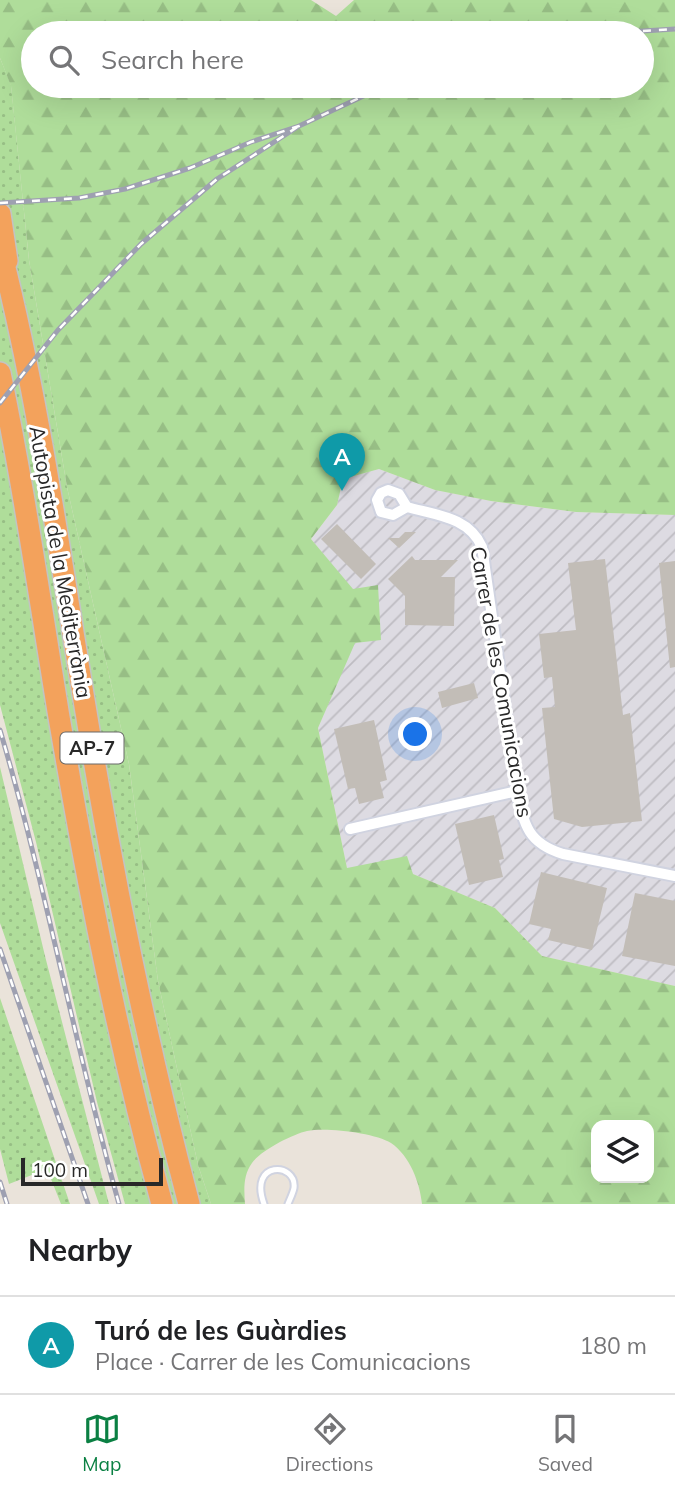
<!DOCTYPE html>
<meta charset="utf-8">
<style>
body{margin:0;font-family:Mulish,sans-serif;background:#f6f6f6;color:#202124}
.controls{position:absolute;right:21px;bottom:21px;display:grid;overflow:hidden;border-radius:14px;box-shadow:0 7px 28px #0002}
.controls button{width:63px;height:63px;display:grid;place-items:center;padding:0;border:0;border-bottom:2px solid #e0e0e0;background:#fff;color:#202124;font:35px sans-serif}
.scale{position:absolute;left:21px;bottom:18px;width:142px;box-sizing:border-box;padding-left:7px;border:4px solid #282828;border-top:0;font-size:19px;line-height:24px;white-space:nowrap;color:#282828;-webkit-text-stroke:5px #fff;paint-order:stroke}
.you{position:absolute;left:416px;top:735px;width:24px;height:24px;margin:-18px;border:5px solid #fff;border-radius:50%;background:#1a73e8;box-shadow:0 0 0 10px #1a73e833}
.badge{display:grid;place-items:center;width:46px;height:46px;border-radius:50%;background:#0b8043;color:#fff;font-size:23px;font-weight:700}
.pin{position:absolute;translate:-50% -58px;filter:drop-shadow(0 2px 4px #0008)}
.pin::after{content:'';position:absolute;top:37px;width:24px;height:21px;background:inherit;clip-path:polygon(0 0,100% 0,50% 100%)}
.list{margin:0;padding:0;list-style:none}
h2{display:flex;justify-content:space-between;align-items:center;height:91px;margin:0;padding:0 28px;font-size:30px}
h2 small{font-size:23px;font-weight:400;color:#757577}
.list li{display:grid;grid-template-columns:46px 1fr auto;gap:21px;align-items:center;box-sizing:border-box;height:98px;padding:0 28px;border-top:2px solid #e0e0e0}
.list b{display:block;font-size:26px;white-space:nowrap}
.list p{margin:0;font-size:23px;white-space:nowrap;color:#757577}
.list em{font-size:23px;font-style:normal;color:#757577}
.icon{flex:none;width:38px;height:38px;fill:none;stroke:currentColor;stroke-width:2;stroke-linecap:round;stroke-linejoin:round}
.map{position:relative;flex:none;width:675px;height:1204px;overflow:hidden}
.search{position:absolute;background:#fff;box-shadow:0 7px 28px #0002;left:21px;right:21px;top:21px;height:77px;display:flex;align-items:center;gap:18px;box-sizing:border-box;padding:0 24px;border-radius:38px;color:#757577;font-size:26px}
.sheet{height:189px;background:#fff}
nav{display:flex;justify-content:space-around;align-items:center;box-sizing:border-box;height:98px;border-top:2px solid #e0e0e0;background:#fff;font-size:19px;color:#757577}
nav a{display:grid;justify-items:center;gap:4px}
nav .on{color:#0b8043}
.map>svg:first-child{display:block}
</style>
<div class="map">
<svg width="675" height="1204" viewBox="0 0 675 1204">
<defs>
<pattern id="industrial-furrows" width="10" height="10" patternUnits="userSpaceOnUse" patternTransform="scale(1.75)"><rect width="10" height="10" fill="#dddbe2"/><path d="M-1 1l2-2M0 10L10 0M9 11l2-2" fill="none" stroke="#bebcc2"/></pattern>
<pattern id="grass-dots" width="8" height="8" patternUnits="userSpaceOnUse" patternTransform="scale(1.75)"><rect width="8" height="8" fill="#afdd9a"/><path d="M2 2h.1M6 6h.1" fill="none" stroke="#97be85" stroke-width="1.8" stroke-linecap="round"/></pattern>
<pattern id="forest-firs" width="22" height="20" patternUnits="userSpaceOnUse" patternTransform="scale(1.75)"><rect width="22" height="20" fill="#afdd9a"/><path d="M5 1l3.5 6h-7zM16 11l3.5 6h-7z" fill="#97be85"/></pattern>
</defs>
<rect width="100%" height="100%" fill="#eae3da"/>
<path fill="url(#industrial-furrows)" d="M 379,469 L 435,490 L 491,501 L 576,512 L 675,515 L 675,986 L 542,956 L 495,908 L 413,874 L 347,868 L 318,728 L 378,586 L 353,590 L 311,539 L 337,505 L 342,479 Z"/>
<path fill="url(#grass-dots)" d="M 0,58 L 11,85 L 29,260 L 67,487 L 129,764 L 158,981 L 198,1165 L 211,1204 L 125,1204 L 97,1102 L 36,842 L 0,705 Z
M 0,767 L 45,956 L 109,1204 L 99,1204 L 0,923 Z
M 0,998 L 70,1204 L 61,1204 L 47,1169 L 9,1184 L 0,1149 Z"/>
<path fill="url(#forest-firs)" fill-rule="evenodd" d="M 0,0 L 311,0 L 336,16 L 354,0 L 675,0 L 675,515 L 576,512 L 491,501 L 435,490 L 379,469 L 343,479 L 337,505 L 311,539 L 353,589 L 378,585 L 381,640 L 355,643 L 318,728 L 347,868 L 407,856 L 413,874 L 495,908 L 542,956 L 675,986 L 675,1204 L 422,1204 C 420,1183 410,1156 391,1143 C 375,1133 326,1127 307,1131 C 293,1134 260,1151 252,1163 C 243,1175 244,1190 245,1204 L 211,1204 L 198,1165 L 158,981 L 129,764 L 67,487 L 29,260 L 11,86 L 0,58 ZM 33,33 L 642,33 L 642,86 L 33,86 ZM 596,1125 L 649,1125 L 649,1178 L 596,1178 Z"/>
<path fill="#c2bdb7" d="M 337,524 L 376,564 L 361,579 L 321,539 Z
M 405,532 L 416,532 L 399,548 L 388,538 L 399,538 Z
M 412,556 L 415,560 L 458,560 L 441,577 L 455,577 L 454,626 L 405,625 L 405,596 L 388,579 Z
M 605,559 L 623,715 L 630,713 L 642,821 L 582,827 L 554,819 L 542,708 L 555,707 L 552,677 L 544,678 L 539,634 L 576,630 L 568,563 Z
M 675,561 L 675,667 L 670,668 L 659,563 Z
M 474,683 L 478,698 L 442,708 L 438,692 Z
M 374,720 L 387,780 L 380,782 L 384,798 L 359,804 L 355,788 L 348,789 L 334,729 Z
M 494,815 L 504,859 L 499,860 L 503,877 L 469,885 L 455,824 Z
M 541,872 L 607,888 L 592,950 L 548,940 L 551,929 L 529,924 Z
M 635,893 L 675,901 L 675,966 L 622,956 Z"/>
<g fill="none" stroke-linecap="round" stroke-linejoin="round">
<defs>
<path id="lane" d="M 264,1204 C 248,1160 297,1162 294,1188 C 293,1193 290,1199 288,1204"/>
<path id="street" d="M 388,490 L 399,494 L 407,507 L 393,515 L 381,512 L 377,500 L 381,493 Z
M 407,507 C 436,515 469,517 482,547 L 517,791 C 524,824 527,843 563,854 L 675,876
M 350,829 L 517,791"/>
<path id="highway" d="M 0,214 L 7,261
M 0,248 C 39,400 60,557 86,712 C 113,878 146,1041 189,1204
M 0,373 C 24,487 40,602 59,717 C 87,881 118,1044 162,1204"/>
</defs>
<use href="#lane" stroke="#d0d3e0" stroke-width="9"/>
<use href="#street" stroke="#d0d3e0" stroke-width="14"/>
<use href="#highway" stroke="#c3c3c3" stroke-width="24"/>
<use href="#lane" stroke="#fff" stroke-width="5"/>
<use href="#street" stroke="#fff" stroke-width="10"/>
<use href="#highway" stroke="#f3a25c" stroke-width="21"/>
<defs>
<path id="rail" d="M 611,33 L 675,29
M 0,203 L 79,198 L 125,189 L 190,168 L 251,142 L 299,126 L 385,86
M 0,403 L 58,330 L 141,244 L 217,179 L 299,126
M 0,730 C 46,886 75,1047 119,1204
M 0,949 L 88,1204
M 0,1182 L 7,1204"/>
</defs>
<use href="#rail" stroke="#9ea0b1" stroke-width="5"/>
<use href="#rail" stroke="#fff" stroke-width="2.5" stroke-dasharray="8" stroke-linecap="butt"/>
</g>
<g text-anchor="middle" stroke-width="6" stroke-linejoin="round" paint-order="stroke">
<rect fill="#fff" stroke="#686868" stroke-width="2" x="60.5" y="732.5" width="63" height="31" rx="5"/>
<g font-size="19" font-weight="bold" fill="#282828">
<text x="92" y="755">AP-7</text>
</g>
<g font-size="21" fill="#282828" stroke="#fff">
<text transform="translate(60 562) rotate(80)" y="7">Autopista de la Mediterrània</text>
<text transform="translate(501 682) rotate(80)" y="7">Carrer de les Comunicacions</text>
</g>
</g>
</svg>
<div class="controls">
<button><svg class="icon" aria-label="layers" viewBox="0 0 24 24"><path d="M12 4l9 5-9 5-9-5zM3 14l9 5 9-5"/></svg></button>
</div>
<div class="scale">100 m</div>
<div class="you"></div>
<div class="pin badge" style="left:342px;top:491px;background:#0f9aa8">A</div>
<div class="search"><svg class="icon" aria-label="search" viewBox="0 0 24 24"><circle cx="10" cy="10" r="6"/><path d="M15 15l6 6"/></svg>Search here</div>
</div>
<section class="sheet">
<h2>Nearby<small></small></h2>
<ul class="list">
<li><span class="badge" style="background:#0f9aa8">A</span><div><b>Turó de les Guàrdies</b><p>Place · Carrer de les Comunicacions</p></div><em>180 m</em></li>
</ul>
</section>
<nav>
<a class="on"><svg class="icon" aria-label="map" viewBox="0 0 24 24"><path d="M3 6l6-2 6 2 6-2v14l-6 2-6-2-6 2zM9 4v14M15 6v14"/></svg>Map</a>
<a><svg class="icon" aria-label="directions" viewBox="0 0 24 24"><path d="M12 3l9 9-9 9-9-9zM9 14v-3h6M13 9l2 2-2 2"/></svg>Directions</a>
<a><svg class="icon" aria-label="saved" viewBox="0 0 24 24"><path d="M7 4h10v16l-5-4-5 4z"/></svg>Saved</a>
</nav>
